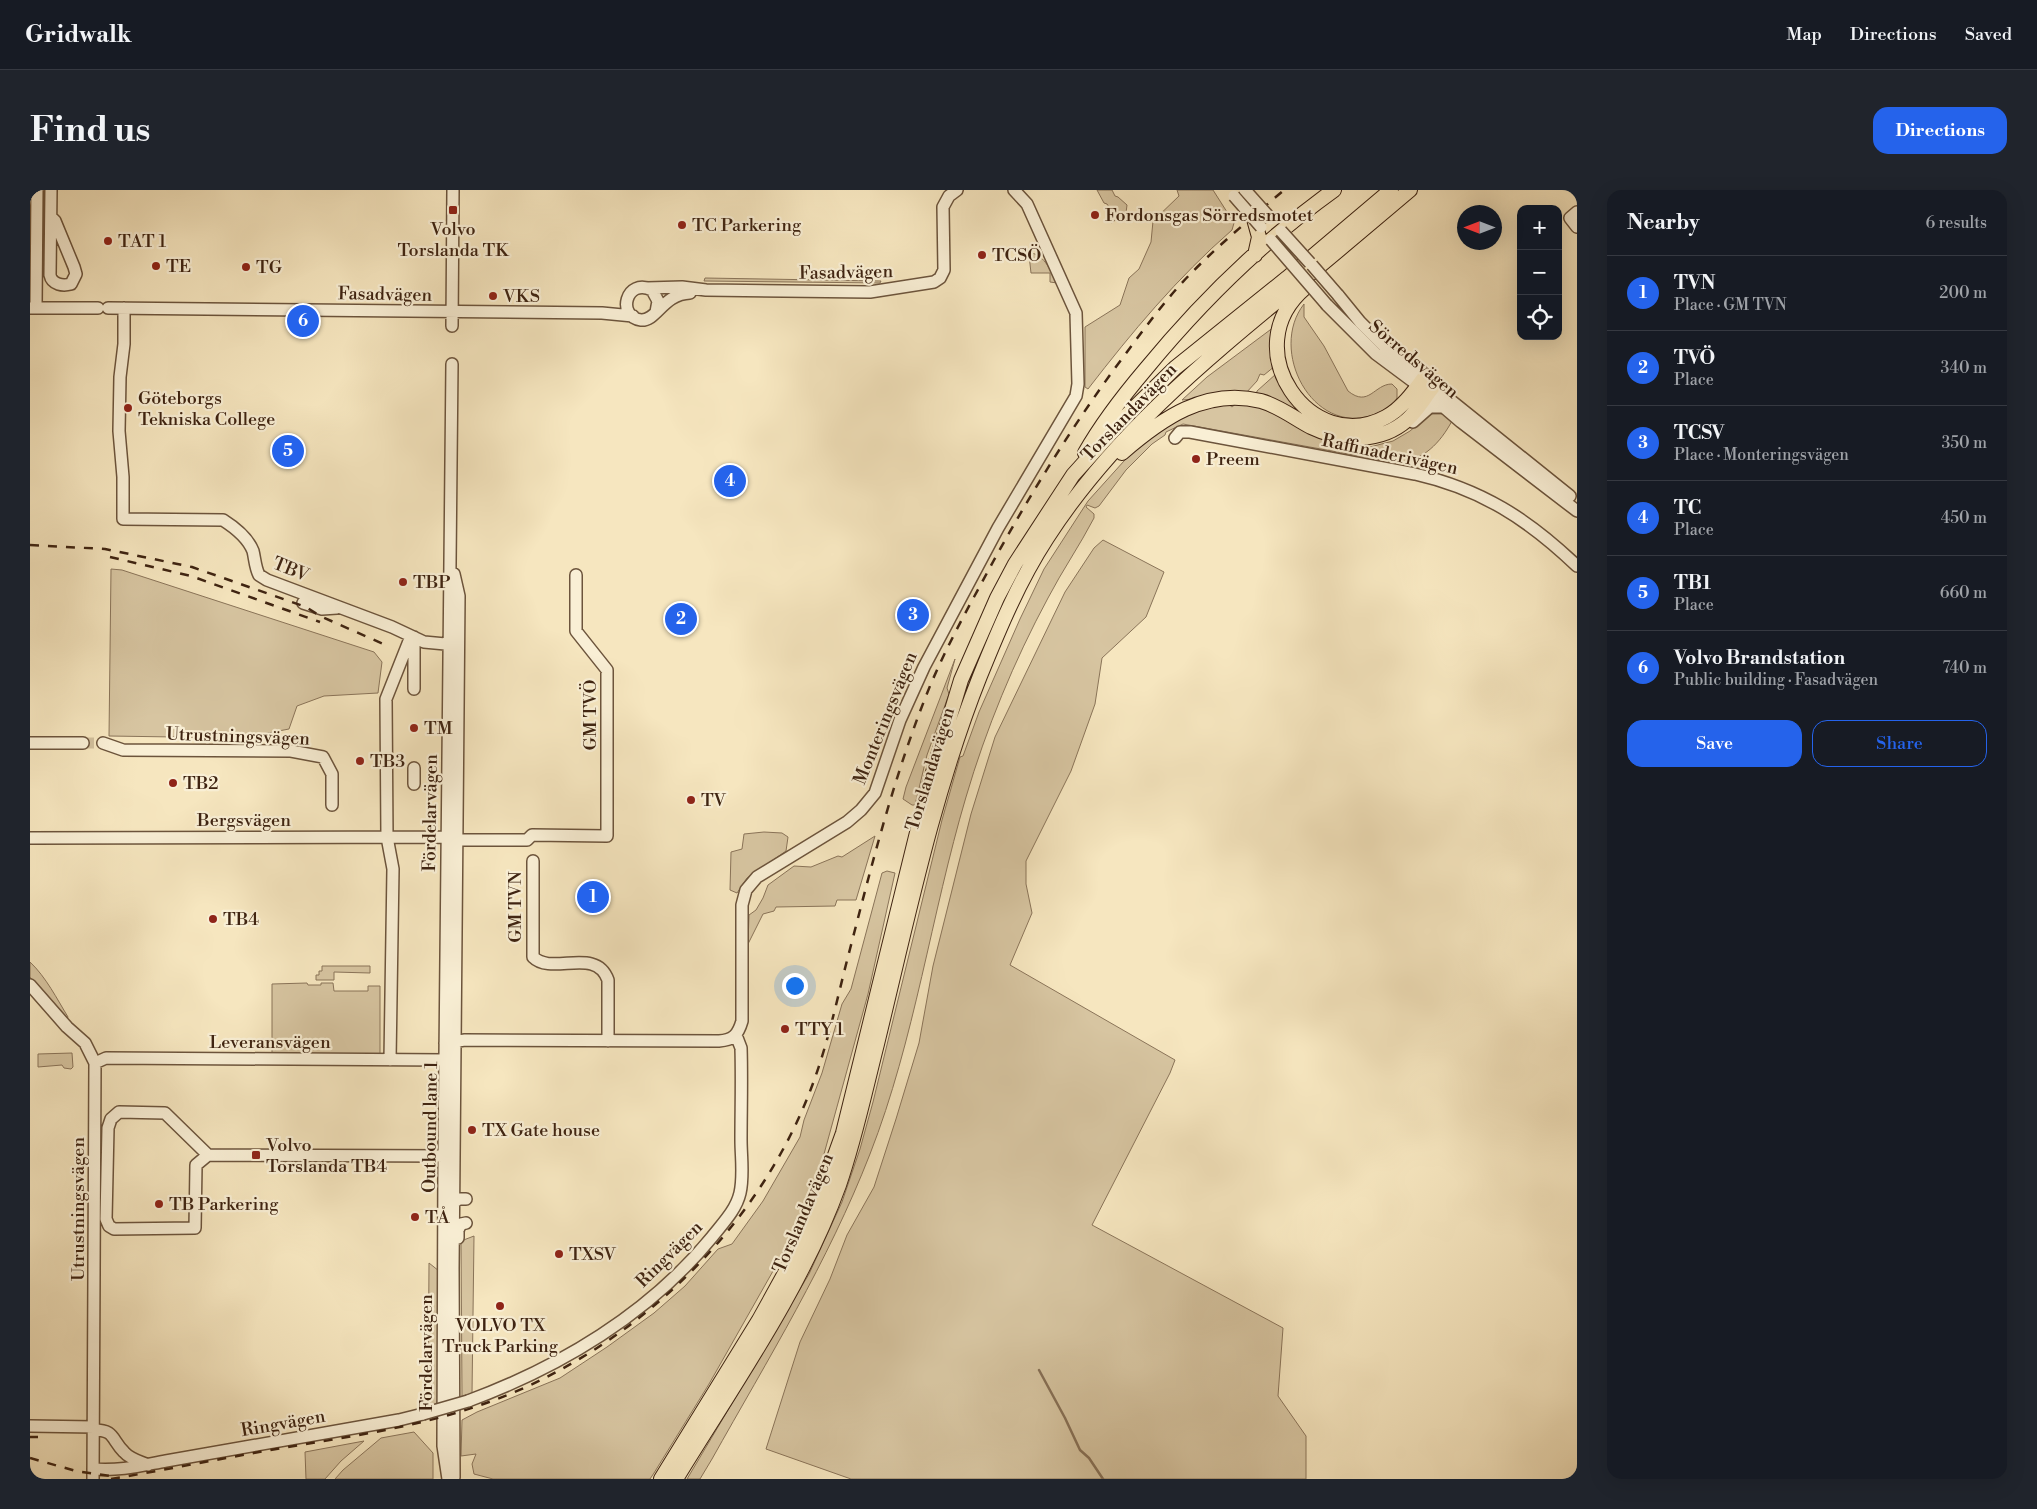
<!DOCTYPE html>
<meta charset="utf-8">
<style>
body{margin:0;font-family:"Libre Bodoni",serif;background:#20242c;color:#f1f3f6}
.controls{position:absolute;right:15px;top:15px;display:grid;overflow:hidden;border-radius:10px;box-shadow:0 5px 20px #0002}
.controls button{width:45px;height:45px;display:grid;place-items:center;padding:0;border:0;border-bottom:1px solid #363941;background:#171b24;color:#f1f3f6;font:25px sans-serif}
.compass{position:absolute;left:1427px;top:15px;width:45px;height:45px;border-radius:50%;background:#171b24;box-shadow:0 5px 20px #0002;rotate:270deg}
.you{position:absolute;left:764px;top:795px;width:18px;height:18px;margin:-12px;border:4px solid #fff;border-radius:50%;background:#1a73e8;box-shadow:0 0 0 8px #1a73e833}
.badge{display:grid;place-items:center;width:32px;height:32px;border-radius:50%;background:#2563eb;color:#fff;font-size:16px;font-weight:700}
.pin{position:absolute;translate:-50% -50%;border:2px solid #fff;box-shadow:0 1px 5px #0006}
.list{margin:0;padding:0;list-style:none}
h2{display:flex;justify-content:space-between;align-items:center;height:65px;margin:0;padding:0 20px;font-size:21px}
h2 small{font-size:16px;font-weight:400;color:#9ea1a6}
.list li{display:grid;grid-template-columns:32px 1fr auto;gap:15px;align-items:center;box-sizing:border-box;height:75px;padding:0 20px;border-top:1px solid #363941}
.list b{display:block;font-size:19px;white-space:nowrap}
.list p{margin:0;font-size:16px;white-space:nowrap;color:#9ea1a6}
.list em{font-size:16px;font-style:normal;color:#9ea1a6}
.actions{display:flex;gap:10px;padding:15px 20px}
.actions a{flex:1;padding:11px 0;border:1px solid #2563eb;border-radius:15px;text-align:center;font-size:18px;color:#2563eb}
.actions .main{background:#2563eb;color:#fff}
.icon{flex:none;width:28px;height:28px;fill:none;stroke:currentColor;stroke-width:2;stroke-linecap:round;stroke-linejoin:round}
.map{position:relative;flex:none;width:1547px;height:1289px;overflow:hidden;border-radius:15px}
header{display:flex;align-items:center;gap:30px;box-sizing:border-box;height:70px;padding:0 25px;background:#171b24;border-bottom:1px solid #363941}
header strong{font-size:24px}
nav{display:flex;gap:28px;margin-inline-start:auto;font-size:18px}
.intro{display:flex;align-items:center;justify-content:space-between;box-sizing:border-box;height:120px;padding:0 30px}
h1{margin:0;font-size:35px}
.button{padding:12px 22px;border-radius:15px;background:#2563eb;color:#fff;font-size:18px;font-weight:700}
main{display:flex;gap:30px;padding:0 30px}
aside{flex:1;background:#171b24;border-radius:15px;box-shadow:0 5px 20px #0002}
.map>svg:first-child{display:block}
</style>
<header>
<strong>Gridwalk</strong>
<nav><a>Map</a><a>Directions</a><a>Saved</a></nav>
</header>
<div class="intro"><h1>Find us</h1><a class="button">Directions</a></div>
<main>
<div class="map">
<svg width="1547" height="1289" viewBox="0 0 1547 1289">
<rect width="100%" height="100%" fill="#f6e6bf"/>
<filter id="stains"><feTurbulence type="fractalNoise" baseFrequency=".004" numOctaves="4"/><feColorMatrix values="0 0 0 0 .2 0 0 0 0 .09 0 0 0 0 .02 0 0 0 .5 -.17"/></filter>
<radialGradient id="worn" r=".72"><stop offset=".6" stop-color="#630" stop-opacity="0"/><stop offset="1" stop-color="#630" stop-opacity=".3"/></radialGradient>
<path fill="#d7c5a1" stroke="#8a7459" d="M 1067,0 L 1082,0 L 1085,6 L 1088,7 L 1097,15 L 1096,23 L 1081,33 L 1078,25 L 1081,24 L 1081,20 L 1077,14 L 1074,13 Z
M 1147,0 L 1183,0 L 1204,33 L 1202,40 C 1147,88 1102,142 1058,199 L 1055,197 L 1055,137 L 1090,115 L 1099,88 L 1109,79 L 1121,52 L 1123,31 L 1149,6 Z
M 1001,63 C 1015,65 1021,82 1027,93 L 1020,92 L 1020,83 L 1001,83 L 999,65 Z
M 675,88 L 851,91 L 850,93 L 674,91 Z
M 1274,114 L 1274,127 L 1294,156 L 1318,201 C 1339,218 1344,194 1362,194 L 1367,199 L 1367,208 C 1361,217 1353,221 1343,225 C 1282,246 1238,160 1274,114 Z
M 1244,137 L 1245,176 L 1234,185 L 1230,184 L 1227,191 L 1215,204 L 1152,210 L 1177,187 Z
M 1246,184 L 1269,219 L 1268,222 L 1226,207 L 1227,201 Z
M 1207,213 L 1231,216 L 1296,251 L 1324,257 L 1340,257 L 1363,251 L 1380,241 L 1400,224 L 1415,224 L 1422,231 C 1410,253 1394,270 1368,273 L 1153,234 L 1136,242 L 1135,245 L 1122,254 L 1096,280 L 1069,316 L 1065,318 L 1057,315 L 1056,317 L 1064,324 L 1064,328 C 1050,355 1032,381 1018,408 C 984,471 956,539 936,607 C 901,725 885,849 840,964 C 798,1072 738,1169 682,1269 L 670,1289 L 657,1289 L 779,1084 L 812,1012 L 830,959 L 843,912 L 912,630 L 930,567 L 933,566 L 949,522 L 990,429 L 1014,379 L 1058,311 L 1103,261 L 1130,239 L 1173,217 L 1198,214 L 1202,217 Z
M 1073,350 L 1134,382 L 1116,427 L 1072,468 L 1065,514 L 1041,581 L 996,671 L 996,694 L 1002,723 L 980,775 L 1145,870 L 1140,883 L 1062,1035 L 1253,1138 L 1248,1206 L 1276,1246 L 1276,1289 L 821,1289 L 736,1259 L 770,1152 L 800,1089 L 817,1045 L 844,997 L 866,929 L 889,853 L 903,776 L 941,624 L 965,547 L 1035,402 L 1064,358 Z
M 81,379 L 92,380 L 344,462 L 352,472 L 348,503 L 294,506 L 267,516 L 259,539 L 212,548 L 79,546 Z
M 925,469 L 917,498 L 919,504 L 897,565 L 885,615 L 882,615 L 873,609 L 876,597 Z
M 734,642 L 752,643 L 758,647 L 756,661 L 717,688 L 707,703 L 700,700 L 701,662 L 712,659 L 714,644 Z
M 845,646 L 826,710 L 807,710 L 805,716 L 746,717 L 744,721 L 733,724 L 718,754 L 719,725 L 726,720 L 733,708 L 738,695 L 764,676 L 781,677 L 808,666 L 812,667 Z
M 857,681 L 865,683 L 838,804 L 783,1004 L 747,1074 L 679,1194 L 624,1283 L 620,1289 L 463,1289 L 444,1284 L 442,1274 L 446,1264 L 431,1266 L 432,1230 L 447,1222 L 530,1188 L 577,1157 L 624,1123 L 655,1096 L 688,1059 L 702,1054 L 733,1011 L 770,947 L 774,930 L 792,883 L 812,814 L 821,799 L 852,683 Z
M 0,772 C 16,787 27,809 38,827 L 37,829 L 0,787 Z
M 292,776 L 340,776 L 340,783 L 304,782 L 304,790 L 286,790 L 286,785 L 289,785 L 289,781 L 292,781 Z
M 277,793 L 278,795 L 291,795 L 291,793 L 303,793 L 304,801 L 338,801 L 338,796 L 350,796 L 350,865 L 242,865 L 242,794 Z
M 42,863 L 43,877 L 41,879 L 34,878 L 32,875 L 8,877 L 8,864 Z
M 444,1046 L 442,1204 L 432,1207 L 431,1051 Z
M 399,1073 L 409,1081 L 409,1215 L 398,1218 Z
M 384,1242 L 403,1263 L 403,1289 L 305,1289 L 313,1280 L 351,1248 Z
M 334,1251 L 311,1271 L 295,1289 L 276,1289 L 275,1262 Z"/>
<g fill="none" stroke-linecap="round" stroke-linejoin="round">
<path stroke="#877056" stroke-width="2.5" d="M 1009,1180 L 1035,1228 L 1050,1260 L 1059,1268 L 1073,1289"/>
<path stroke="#d1bf9c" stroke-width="11" stroke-dasharray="11 5.5" stroke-linecap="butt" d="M 53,553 L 73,553"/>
<defs>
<path id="minor" d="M 1547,22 L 1540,28 L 1547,37
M 21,27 L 25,31 L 44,77 L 46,84 L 41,94 C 33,96 22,95 20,85 L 21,0
M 617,98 L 652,97 L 676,100 L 840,102 L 904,92 L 910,88 L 914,80 L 913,17 L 919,6 L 927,0
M 1308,105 L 1330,132 L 1358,160 L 1540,306
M 1297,115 L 1346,164 L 1389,196 L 1431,232 L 1547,321
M 6,117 L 7,0
M 0,118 L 68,118
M 78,118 L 572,123 L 603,126
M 94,118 L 94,154 L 90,187 L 89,241 L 93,287 L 93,329 L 193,330 C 204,337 218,348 223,361 C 225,369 225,377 229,385 L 237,390 L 362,437 L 394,452 L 426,455
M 626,122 L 628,111 L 622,100 C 596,87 586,127 611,130 C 627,131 633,104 660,103
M 422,136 L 423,0
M 1383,232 L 1400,217 L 1416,217
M 1145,248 L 1150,242 L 1160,242 L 1385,284 C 1451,299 1498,329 1547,376
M 273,413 L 292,419 L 307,418
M 384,499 L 384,447
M 0,553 L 53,553
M 73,553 L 93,560 L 261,561 L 293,567 L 302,584 L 302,615
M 384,594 L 384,578
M 0,648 L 417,647 L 427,650 L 497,650 L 502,645 L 577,646 L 577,480 L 546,441 L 546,385
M 503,671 L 503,767 C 522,786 566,756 578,790 L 578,851
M 0,795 L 37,837 L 55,853 L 65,873 L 63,1289
M 415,853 L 435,850 L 689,851 C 703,850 708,845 712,831 L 712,715 L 716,700 L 727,687 L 817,632 L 831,620 L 845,603 L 870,530 L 894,477 L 968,338 L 1046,206 L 1048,194 L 1046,123 L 997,14 L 984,0
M 360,870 L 363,679 L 357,647 L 356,509 L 381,446
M 65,873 L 76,868 L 415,870
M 178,965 L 135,923 L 89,922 L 81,929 L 78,938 L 76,1029 L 79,1036 L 84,1039 L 165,1038 L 166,975 L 178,965 L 420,966
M 419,1016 L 429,1009 L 436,1009
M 428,1048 L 428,1040 L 431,1034 L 436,1033
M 438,1211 C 530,1177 619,1124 682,1047 C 693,1033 706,1020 710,1003 C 714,986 711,967 711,950 C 711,919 712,889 711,858 L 706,845
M 0,1236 L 64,1237
M 64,1240 C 85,1240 81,1249 94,1262 C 100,1269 109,1271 118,1275
M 63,1279 C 91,1281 109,1276 136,1271 L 369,1230 L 393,1224
M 424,1287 L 423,1078 L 429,406 L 424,384
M 418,1289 L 413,1256 L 414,966 L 422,174"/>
<path id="major" d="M 1224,29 L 1229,47 L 1225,65
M 1275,98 C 1204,158 1281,268 1356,227 C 1371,219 1383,203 1393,189
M 1055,263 C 1072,233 1093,206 1115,180 C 1170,113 1233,51 1304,0
M 1092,263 C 1131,229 1176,197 1231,211 C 1249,216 1264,228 1281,237 C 1312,252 1351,253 1377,230 C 1387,221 1395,207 1403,197
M 631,1289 L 729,1130 L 777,1043 L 813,943 L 897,602 L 931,490 L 967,408 L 985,374 L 1043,285 L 1097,225 L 1145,178 L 1257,88 L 1361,0
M 646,1289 C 704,1194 771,1100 809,995 C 825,949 835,901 847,854 C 877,731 903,604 950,486 C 969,439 989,391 1017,348 C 1081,248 1172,173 1263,98 C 1302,66 1341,33 1380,0"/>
</defs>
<use href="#minor" stroke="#6c543c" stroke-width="14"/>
<use href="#major" stroke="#3e2311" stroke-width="16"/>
<use href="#minor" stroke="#f9efd5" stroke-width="11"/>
<use href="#major" stroke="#f6e6bf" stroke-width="14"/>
<path stroke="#3e2311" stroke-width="2.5" stroke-dasharray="9 9" stroke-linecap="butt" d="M 0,355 L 75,359 L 162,377 L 276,417 L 290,426 L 360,457
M 80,367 L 161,386 L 290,432
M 0,1247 L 8,1247
M 0,1268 L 46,1281 L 87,1287
M 81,1289 C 140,1279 199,1267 258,1257 C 355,1241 443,1228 530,1180 C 642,1119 737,1017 782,896 C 799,851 808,804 820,759 C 843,670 865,582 900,496 C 918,453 942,411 964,370 C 1001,303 1040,240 1085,178 C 1106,150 1126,122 1149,96 C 1181,61 1218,31 1254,0"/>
<defs>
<path id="minor-bridge" d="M 1215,0 L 1241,29
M 1204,6 L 1231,37
M 1251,41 L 1280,73
M 1241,50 L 1297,115
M 1282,75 L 1308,105
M 393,1224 L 438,1211"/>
</defs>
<use href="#minor-bridge" stroke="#6c543c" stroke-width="14" stroke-linecap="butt"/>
<use href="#minor-bridge" stroke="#f9efd5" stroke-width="11"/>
</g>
<g fill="#8f2418" stroke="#f9efd5" stroke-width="2">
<rect x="418" y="15" width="10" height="10" rx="2.5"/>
<circle cx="1065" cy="25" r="5"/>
<circle cx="652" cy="35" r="5"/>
<circle cx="78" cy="51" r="5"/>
<circle cx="952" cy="65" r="5"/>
<circle cx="126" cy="76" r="5"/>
<circle cx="216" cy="77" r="5"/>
<circle cx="463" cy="106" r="5"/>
<circle cx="98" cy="218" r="5"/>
<circle cx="1166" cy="269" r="5"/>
<circle cx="373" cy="392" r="5"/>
<circle cx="384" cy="538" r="5"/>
<circle cx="330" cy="571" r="5"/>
<circle cx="143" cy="593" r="5"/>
<circle cx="661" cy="610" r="5"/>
<circle cx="183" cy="729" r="5"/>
<circle cx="755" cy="839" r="5"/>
<circle cx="442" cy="940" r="5"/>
<rect x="221" y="960" width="10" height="10" rx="2.5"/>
<circle cx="129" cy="1014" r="5"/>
<circle cx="385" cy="1027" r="5"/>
<circle cx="529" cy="1064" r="5"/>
<circle cx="470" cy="1116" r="5"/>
</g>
<g text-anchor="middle" stroke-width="4.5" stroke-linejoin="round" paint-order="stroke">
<g font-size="18" fill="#3e2311" stroke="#f9efd5" text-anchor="start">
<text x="1075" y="31">Fordonsgas Sörredsmotet</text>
<text x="662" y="41">TC Parkering</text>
<text x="423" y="45" text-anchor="middle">Volvo<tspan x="423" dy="21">Torslanda TK</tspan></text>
<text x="88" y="57">TAT 1</text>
<text x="962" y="71">TCSÖ</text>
<text x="136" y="82">TE</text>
<text x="226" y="83">TG</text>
<text x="473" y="112">VKS</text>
<text x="108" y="214">Göteborgs<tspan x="108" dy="21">Tekniska College</tspan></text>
<text x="1176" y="275">Preem</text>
<text x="383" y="398">TBP</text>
<text x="394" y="544">TM</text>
<text x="340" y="577">TB3</text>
<text x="153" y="599">TB2</text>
<text x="671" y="616">TV</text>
<text x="193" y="735">TB4</text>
<text x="765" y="845">TTY 1</text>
<text x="452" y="946">TX Gate house</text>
<text x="236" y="961">Volvo<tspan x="236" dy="21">Torslanda TB4</tspan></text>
<text x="139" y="1020">TB Parkering</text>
<text x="395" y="1033">TÅ</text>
<text x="539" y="1070">TXSV</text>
<text x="470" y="1141" text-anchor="middle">VOLVO TX<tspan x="470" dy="21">Truck Parking</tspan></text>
</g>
<g font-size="18" fill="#3e2311" stroke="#f9efd5">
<text transform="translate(816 82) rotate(-1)" y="6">Fasadvägen</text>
<text transform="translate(355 104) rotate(1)" y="6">Fasadvägen</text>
<text transform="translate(1384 169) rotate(40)" y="6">Sörredsvägen</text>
<text transform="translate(1099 222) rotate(-46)" y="6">Torslandavägen</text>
<text transform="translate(1360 264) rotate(12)" y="6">Raffinaderivägen</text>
<text transform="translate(261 379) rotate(22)" y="6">TBV</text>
<text transform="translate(560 525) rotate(-90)" y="6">GM TVÖ</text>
<text transform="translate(855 528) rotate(-68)" y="6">Monteringsvägen</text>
<text transform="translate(208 546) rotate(2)" y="6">Utrustningsvägen</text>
<text transform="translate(900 579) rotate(-73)" y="6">Torslandavägen</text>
<text transform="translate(400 623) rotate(-89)" y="6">Fördelarvägen</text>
<text x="214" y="636">Bergsvägen</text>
<text transform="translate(485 717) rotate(-90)" y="6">GM TVN</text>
<text x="240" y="858">Leveransvägen</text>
<text transform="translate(400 937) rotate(-89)" y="6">Outbound lane 1</text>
<text transform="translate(48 1019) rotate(-90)" y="6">Utrustningsvägen</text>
<text transform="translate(773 1023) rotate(-67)" y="6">Torslandavägen</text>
<text transform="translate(639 1064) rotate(-45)" y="6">Ringvägen</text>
<text transform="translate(396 1163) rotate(-90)" y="6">Fördelarvägen</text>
<text transform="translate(253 1233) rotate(-10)" y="6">Ringvägen</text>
</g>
</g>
<rect width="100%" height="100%" filter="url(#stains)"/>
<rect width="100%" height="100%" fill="url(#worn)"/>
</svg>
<div class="controls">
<button>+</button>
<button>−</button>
<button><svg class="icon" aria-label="locate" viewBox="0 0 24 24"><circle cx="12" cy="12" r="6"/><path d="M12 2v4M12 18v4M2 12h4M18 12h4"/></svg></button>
</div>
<svg class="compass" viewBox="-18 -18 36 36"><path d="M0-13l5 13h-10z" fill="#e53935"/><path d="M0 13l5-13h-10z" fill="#9ea1a6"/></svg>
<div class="you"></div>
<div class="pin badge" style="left:563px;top:707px">1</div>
<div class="pin badge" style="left:651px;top:429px">2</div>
<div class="pin badge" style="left:883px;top:425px">3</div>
<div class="pin badge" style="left:700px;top:291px">4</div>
<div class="pin badge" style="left:258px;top:261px">5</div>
<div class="pin badge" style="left:273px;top:131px">6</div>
</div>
<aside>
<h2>Nearby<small>6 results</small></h2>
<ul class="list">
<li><span class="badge">1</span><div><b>TVN</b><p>Place · GM TVN</p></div><em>200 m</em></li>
<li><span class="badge">2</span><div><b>TVÖ</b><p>Place</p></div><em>340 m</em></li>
<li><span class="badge">3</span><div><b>TCSV</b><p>Place · Monteringsvägen</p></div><em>350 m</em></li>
<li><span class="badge">4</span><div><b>TC</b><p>Place</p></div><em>450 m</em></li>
<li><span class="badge">5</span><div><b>TB1</b><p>Place</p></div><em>660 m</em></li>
<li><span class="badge">6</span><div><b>Volvo Brandstation</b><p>Public building · Fasadvägen</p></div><em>740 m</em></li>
</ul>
<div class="actions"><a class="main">Save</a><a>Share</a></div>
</aside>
</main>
